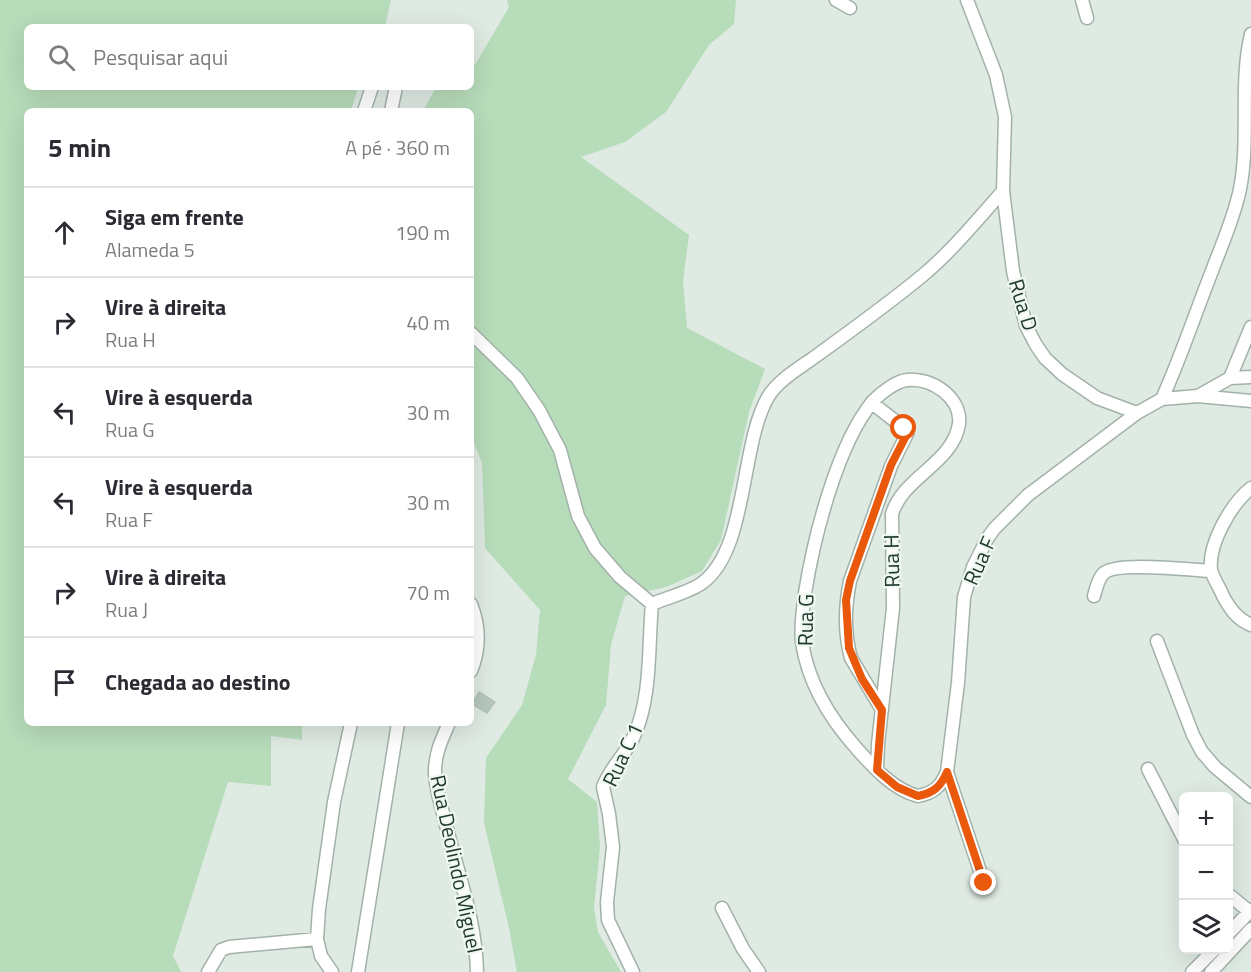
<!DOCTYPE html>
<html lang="pt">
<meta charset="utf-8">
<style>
body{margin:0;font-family:"Titillium Web",sans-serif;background:#f2f2f3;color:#2b2b33}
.controls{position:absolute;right:18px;bottom:18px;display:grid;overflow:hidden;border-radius:9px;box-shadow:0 6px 24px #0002}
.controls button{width:54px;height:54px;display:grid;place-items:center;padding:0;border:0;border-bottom:2px solid #e1e1e2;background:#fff;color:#2b2b33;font:30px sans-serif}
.stop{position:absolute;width:18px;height:18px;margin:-14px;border:4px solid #ea580c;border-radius:50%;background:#fff}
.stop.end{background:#ea580c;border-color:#fff;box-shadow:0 2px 6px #0008}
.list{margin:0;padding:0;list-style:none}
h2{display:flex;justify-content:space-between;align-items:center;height:78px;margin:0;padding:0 24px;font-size:26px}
h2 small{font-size:20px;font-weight:400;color:#7c7c81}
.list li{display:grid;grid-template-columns:39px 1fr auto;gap:18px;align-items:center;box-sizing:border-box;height:90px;padding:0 24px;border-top:2px solid #e1e1e2}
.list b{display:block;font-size:22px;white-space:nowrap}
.list p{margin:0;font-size:20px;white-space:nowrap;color:#7c7c81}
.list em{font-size:20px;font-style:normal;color:#7c7c81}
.icon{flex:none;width:33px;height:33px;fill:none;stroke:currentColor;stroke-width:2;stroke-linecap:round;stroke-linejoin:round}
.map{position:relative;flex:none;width:1251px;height:972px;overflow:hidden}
.search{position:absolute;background:#fff;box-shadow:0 6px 24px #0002;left:24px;top:24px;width:450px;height:66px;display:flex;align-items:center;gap:15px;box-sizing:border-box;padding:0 21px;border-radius:9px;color:#7c7c81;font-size:22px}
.panel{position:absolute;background:#fff;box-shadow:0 6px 24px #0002;left:24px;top:108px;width:450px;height:618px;border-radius:9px}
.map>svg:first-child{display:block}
</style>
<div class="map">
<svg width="1251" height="972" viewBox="0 0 1251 972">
<rect width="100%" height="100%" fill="#dfeae3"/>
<path fill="#b7dcba" d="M 0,0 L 391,0 L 385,27 L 27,27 L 27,87 L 358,87 L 351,111 L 27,111 L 27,723 L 302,723 L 302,740 L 271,736 L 271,786 L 228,782 L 173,956 L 181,972 L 0,972 Z
M 507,0 L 736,0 L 734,24 L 709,45 L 666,112 L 625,142 L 581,157 L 689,235 L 683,281 L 687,328 L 765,369 L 749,412 L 721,540 L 702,571 L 666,587 L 625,596 L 611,645 L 606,705 L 568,779 L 597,802 L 600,847 L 594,908 L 598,932 L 621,972 L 517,972 L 509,928 L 484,823 L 486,758 L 522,705 L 536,655 L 540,610 L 485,548 L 482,463 L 471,436 L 471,111 L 423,111 L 436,87 L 471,87 L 471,66 L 475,65 L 509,7 Z"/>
<path fill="#b7c8be" stroke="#b1c4b9" stroke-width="1.5" d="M 479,692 L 495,702 L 487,713 L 472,704 Z"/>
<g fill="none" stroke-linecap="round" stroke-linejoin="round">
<defs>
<path id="minor" d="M 836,0 L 850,8
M 967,0 L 996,75 L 1005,117 L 1003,191 L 1013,271 L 1026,326 L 1036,345 L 1045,358 L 1062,374 L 1097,398 L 1137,413
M 1082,0 L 1087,18
M 364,111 L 372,87
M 391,111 L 396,87
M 471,333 L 517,378 L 539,410 L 560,450 L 578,516 L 595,548 L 620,577 L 652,604
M 1230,378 L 1251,377
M 1198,396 L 1230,378 L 1251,327
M 1162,399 C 1181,357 1195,314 1212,271 C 1222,244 1234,218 1240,189 C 1250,138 1239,85 1251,34
M 872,403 L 904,428 L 907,434 L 891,466 L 850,581 C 845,606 844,633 851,658 L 882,710
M 1251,488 C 1231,504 1208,544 1211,570 C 1213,578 1220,588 1223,596 C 1230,609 1237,619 1251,625
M 1094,596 C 1096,589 1098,579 1103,574 C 1114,561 1192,570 1211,571
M 471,604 C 480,627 480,649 471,671
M 652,604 C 666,598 690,592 702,583 C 748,550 740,445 768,397 C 778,380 801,367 816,356 C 852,330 888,304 922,276 C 952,251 977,220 1003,191
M 1157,641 L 1193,735 L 1202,752 L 1215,767 L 1251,797
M 449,723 C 442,739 435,753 435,771 C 435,789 442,807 446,825 C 458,874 476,921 477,972
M 1148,769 L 1184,839
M 877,770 L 878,744 L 893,608 L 892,514 C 903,477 953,463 959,424 C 962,398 932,377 907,380 C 896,381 881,393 873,401 C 837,445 814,537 805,593 C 803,609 800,626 802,642 C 808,684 831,720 858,750 C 874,768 894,790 918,796 C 934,793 941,786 947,772 L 958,683 L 964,597 L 973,567 L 987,539 L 994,529 L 1028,495 L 1137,413 L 1162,399 L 1198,396 L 1251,401
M 947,772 L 984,883
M 1228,894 L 1250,912
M 722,908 L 743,949 L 759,972
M 1228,934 L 1251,910
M 208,972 L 221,950 L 229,947 L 317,939
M 332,972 L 321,956 L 317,939 L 319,909 L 334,802 L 351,723
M 358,972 L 398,723
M 633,972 L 608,920 L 607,902 L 613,847 L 609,814 L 603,787 C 609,769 626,754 634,736 C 652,696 648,646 652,604
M 1192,972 L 1214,950
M 1211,972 L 1251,929"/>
</defs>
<use href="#minor" stroke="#a2b2a9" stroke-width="15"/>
<use href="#minor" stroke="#fff" stroke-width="12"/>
</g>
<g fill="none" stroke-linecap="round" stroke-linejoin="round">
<path stroke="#ea580c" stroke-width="8" d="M 904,428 L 907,434 L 891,465 L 850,581 L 846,600 L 849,648 L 862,679 L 882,710 L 877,770 L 897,787 L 918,796 C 934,793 941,786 947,772 L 984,883"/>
</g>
<g text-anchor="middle" stroke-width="4.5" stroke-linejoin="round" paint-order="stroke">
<g font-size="21" fill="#203a2e" stroke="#eff7f1">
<text transform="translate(1023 305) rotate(73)" y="7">Rua D</text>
<text transform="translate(892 561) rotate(-91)" y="7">Rua H</text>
<text transform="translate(980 561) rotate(-66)" y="7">Rua F</text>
<text transform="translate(806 620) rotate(-89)" y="7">Rua G</text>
<text transform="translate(623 755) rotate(-65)" y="7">Rua C 1</text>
<text transform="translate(456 864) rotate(78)" y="7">Rua Deolindo Miguel</text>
</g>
</g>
</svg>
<div class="controls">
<button>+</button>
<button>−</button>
<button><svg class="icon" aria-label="layers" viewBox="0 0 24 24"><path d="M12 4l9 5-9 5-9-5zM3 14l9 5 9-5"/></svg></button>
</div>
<div class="stop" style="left:904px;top:428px"></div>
<div class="stop end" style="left:984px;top:883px"></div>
<div class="search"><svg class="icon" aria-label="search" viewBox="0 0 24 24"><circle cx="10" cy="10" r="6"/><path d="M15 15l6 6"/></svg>Pesquisar aqui</div>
<section class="panel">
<h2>5 min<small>A pé · 360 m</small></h2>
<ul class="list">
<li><svg class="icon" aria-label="ahead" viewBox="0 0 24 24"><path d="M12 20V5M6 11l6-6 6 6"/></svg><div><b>Siga em frente</b><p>Alameda 5</p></div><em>190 m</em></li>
<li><svg class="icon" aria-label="right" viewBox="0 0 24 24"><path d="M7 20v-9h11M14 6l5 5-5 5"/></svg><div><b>Vire à direita</b><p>Rua H</p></div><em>40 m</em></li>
<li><svg class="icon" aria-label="left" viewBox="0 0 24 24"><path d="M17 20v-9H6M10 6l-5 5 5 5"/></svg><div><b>Vire à esquerda</b><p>Rua G</p></div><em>30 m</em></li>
<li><svg class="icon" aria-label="left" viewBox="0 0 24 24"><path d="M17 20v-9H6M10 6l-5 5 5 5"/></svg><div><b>Vire à esquerda</b><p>Rua F</p></div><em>30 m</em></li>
<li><svg class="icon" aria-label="right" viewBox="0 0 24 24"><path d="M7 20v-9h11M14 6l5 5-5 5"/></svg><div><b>Vire à direita</b><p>Rua J</p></div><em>70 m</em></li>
<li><svg class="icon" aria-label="arrive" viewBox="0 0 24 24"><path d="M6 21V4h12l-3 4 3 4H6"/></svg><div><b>Chegada ao destino</b></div></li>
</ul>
</section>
</div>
